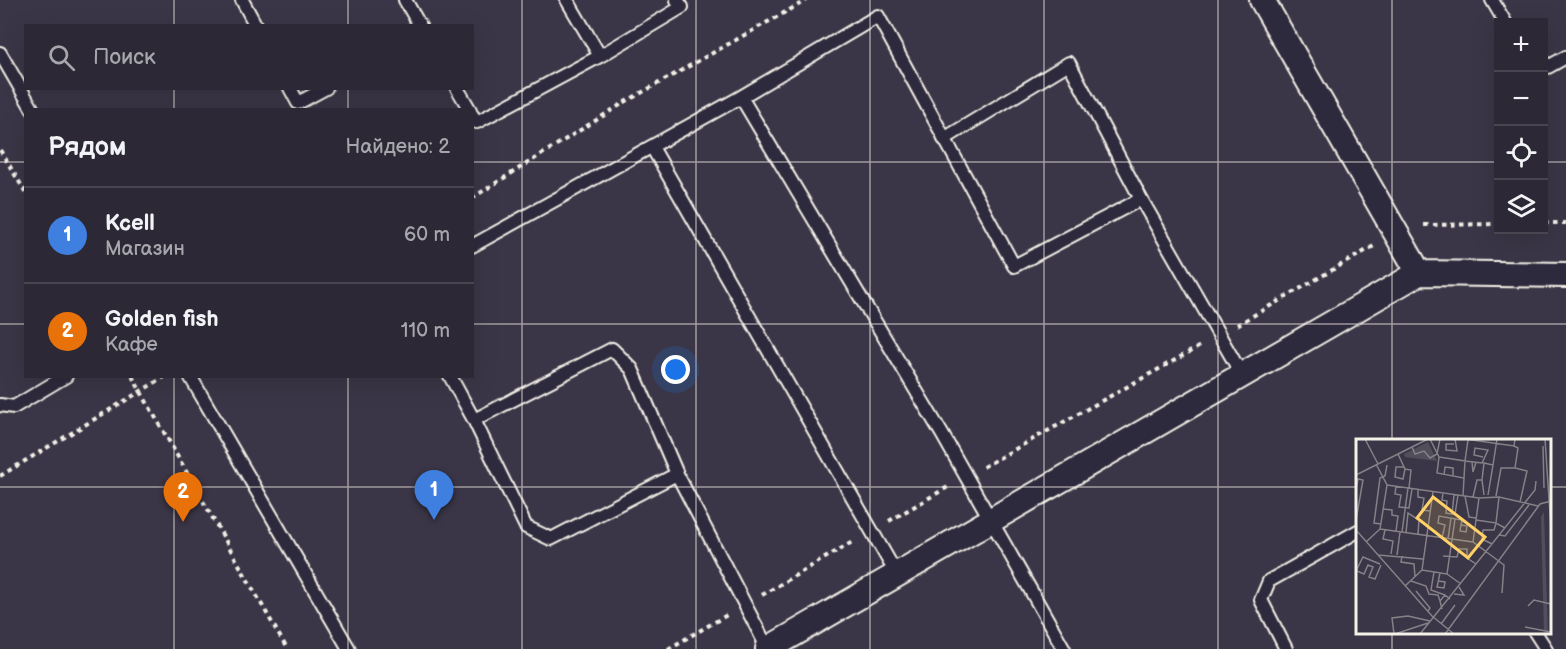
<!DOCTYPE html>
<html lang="ru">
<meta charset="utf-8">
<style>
body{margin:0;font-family:"Balsamiq Sans",sans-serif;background:#34303d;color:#f1f3f6}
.controls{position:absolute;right:18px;top:18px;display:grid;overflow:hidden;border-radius:0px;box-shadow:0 6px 24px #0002}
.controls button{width:54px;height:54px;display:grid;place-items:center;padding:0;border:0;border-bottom:2px solid #484450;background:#2c2835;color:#f1f3f6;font:30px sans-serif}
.you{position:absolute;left:676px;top:370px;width:21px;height:21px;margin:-15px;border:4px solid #fff;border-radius:50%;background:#1a73e8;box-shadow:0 0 0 9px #1a73e833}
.badge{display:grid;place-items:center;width:39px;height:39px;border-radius:50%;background:#8c9099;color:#fff;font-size:20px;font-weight:700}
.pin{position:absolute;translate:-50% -50px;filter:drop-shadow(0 2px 3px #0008)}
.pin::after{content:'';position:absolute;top:32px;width:21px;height:18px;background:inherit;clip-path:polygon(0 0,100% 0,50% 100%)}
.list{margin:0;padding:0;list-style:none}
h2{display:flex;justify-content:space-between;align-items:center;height:78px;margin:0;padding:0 24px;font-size:26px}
h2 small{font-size:20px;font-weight:400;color:#a6a6ad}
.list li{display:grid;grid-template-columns:39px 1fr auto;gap:18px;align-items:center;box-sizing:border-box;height:96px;padding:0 24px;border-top:2px solid #484450}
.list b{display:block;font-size:22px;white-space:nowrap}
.list p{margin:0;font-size:20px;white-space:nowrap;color:#a6a6ad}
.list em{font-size:20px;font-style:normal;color:#a6a6ad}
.icon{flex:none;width:33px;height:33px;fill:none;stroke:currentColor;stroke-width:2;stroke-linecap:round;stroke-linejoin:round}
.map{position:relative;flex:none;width:1566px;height:649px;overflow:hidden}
.search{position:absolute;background:#2c2835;box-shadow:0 6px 24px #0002;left:24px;top:24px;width:450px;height:66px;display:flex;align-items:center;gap:15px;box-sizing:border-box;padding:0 21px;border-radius:0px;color:#a6a6ad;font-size:22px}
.panel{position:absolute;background:#2c2835;box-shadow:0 6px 24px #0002;left:24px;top:108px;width:450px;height:270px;border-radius:0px}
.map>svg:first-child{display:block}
</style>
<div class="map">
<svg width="1566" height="649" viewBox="0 0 1566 649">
<rect width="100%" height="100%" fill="#3b3647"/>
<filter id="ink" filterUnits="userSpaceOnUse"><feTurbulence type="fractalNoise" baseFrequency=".0167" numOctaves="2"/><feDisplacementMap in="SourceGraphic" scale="12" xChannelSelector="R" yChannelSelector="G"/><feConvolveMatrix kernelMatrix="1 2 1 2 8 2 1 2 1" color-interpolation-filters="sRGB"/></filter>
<g filter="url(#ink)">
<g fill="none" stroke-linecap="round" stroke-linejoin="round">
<defs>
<path id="lane" d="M 242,0 L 256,26
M 405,0 L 420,26
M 567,0 L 600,56
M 1492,0 L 1505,22
M 0,53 L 33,110
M 1544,62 L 1548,67 L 1566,57
M 290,88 L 298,103 L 326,88
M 457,88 L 470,110
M 741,97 L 942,434 L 1064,649
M 472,115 L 477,122 L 600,56 L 682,7 L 677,0
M 652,147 L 897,575
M 1141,199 L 1242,375
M 472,246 L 741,97 L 878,16 L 1014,266 L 1141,199 L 1069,63 L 944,139
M 190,376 L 349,649
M 450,376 L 474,420 L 612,349 L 632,369 L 677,474 L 768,649
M 0,405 L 14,407 L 66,376
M 474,420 L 526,527 L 551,539 L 677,474
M 1535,632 L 1546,649
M 1286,649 L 1261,600 L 1269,581 L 1358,531"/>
<path id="street" d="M 1262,0 L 1419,273
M 768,649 L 1419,273 L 1566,275"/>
</defs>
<use href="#lane" stroke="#f4f1e8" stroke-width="16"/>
<use href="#street" stroke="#f4f1e8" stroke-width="28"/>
<path stroke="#f4f1e8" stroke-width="4" stroke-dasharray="4.5 4.5" stroke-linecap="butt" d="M 0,150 L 26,193
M 472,198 L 625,102 L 807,0
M 1544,223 L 1566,223
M 1424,225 L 1498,224
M 1237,325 L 1374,246
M 132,376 L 287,649
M 983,467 L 1202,345
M 0,476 L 166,376
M 889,521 L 948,487
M 762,595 L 854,541
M 668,649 L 727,615"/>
<use href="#lane" stroke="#2f2a3d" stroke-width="12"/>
<use href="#street" stroke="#2f2a3d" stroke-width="24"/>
</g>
</g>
<path fill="none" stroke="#f4f1e8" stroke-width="1.5" stroke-opacity="0.55" d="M 174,0 L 174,26M 348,0 L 348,26M 522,0 L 522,649M 696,0 L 696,649M 870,0 L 870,649M 1044,0 L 1044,649M 1218,0 L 1218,649M 1392,0 L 1392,440M 174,88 L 174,110M 348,88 L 348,110M 0,162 L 26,162M 472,162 L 1498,162M 1544,162 L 1566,162M 0,324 L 26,324M 472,324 L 1566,324M 174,376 L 174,649M 348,376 L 348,649M 0,487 L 1358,487M 1550,487 L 1566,487M 1392,632 L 1392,649"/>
<g transform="translate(1356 439)">
<rect width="195" height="195" fill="#3b3647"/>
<path d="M 72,3 L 81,22 L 49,18 L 48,15 ZM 188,73 L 188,75 L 192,195 L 188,195 L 185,78 Z" fill="#534e5c"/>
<path fill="none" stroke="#858187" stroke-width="1.5" d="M 9,0 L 22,25M 74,0 L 83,18 L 81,34 L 108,39 L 107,57M 109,0 L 158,7 L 159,0M 189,0 L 195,90M 112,1 L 109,22 L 127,24M 98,5 L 90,5 L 90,11 L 101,12 L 99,0M 158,7 L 162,9 L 159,29 L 171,32 L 164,63M 187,7 L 188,49M 56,8 L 59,15 L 68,12 L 74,19 L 81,15 L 84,0M 42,15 L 49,30 L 55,31 L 53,49M 83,18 L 109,22 L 108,39M 116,23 L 117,33 L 120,23M 126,24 L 132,11 L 119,9 L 118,16 L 127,18M 137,26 L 141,0M 48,28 L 40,28 L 39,38 L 47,40 L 49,30M 0,36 L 72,0M 88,36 L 89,28 L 97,29 L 97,37M 126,41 L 128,24 L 137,26 L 132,56M 31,46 L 123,59 L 143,58 L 182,67M 40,47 L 39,55 L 45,56 L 43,68 L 53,69 L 56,50M 0,50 L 2,40 L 7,41 L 0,81M 62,50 L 62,58 L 68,59 L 66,71 L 74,72M 87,54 L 86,61 L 91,62 L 90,74 L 96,75 L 99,75 L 102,56M 109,57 L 113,78 L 120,79M 140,57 L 145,29 L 159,29M 117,58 L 121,41 L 126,41 L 128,56M 27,70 L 36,71 L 36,76 L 42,77 L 40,92M 96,75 L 98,56M 99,80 L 91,135 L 105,145M 120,81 L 140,84 L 143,58M 25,85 L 18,84 L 24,39 L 29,37 L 31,26M 24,90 L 117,103 L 148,126 L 146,154M 0,91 L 76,177 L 98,195M 29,91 L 27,100 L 37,102 L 35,115M 46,93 L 52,49M 50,94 L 52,74 L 63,81 L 62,95M 143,96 L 149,97 L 173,66M 86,99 L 89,86 L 82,84 L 83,77 L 106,81 L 105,86 L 104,92 L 110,93 L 111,87 L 105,86M 92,100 L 95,79M 10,103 L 24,90 L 31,46 L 20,25M 117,103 L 123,59M 136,105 L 126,100 L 127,91 L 138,91 L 140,84 L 149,89M 22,116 L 67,120M 41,116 L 44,93M 46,117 L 45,123 L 58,125 L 59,138M 87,117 L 101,118 L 103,110 L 111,110 L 111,119 L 120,125M 66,131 L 77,53M 0,132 L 7,118 L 24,125M 1,132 L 8,135 L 12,126 L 17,128 L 13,138 L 19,140 L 25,126M 78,133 L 75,151 L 89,156M 55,142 L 70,147 L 73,155 L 82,156 L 84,162M 82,142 L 89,143 L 88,149 L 81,148 L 84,134M 49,147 L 66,131 L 91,135M 60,152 L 74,169 L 72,172M 98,155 L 108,156 L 103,148M 172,167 L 178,161 L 195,165M 86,170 L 84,162 L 89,156 L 94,160M 85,185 L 99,166M 169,188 L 195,193M 38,195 L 36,179 L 52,177 L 74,182M 39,195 L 72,184M 64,195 L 179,51 L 180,42M 89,195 L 184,65 L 195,62"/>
<path fill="#ffd166" fill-opacity="0.15" stroke="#ffd166" stroke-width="3" d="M 77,58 L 129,98 L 112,119 L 61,79 Z"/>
<rect width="195" height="195" fill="none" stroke="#f4f1e8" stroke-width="3"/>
</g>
</svg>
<div class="controls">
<button>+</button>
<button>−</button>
<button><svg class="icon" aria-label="locate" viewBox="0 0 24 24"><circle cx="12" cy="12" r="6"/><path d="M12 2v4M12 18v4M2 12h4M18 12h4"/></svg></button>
<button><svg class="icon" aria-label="layers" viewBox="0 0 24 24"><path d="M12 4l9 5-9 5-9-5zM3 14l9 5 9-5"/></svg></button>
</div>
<div class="you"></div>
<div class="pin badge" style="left:434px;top:520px;background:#3f7fe0">1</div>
<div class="pin badge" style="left:183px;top:522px;background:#e8710a">2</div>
<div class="search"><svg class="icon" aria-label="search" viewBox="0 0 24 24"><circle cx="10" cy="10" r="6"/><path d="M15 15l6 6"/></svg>Поиск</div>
<section class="panel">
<h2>Рядом<small>Найдено: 2</small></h2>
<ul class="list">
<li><span class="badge" style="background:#3f7fe0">1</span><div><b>Kcell</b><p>Магазин</p></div><em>60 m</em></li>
<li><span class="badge" style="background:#e8710a">2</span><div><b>Golden fish</b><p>Кафе</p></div><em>110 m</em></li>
</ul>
</section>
</div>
